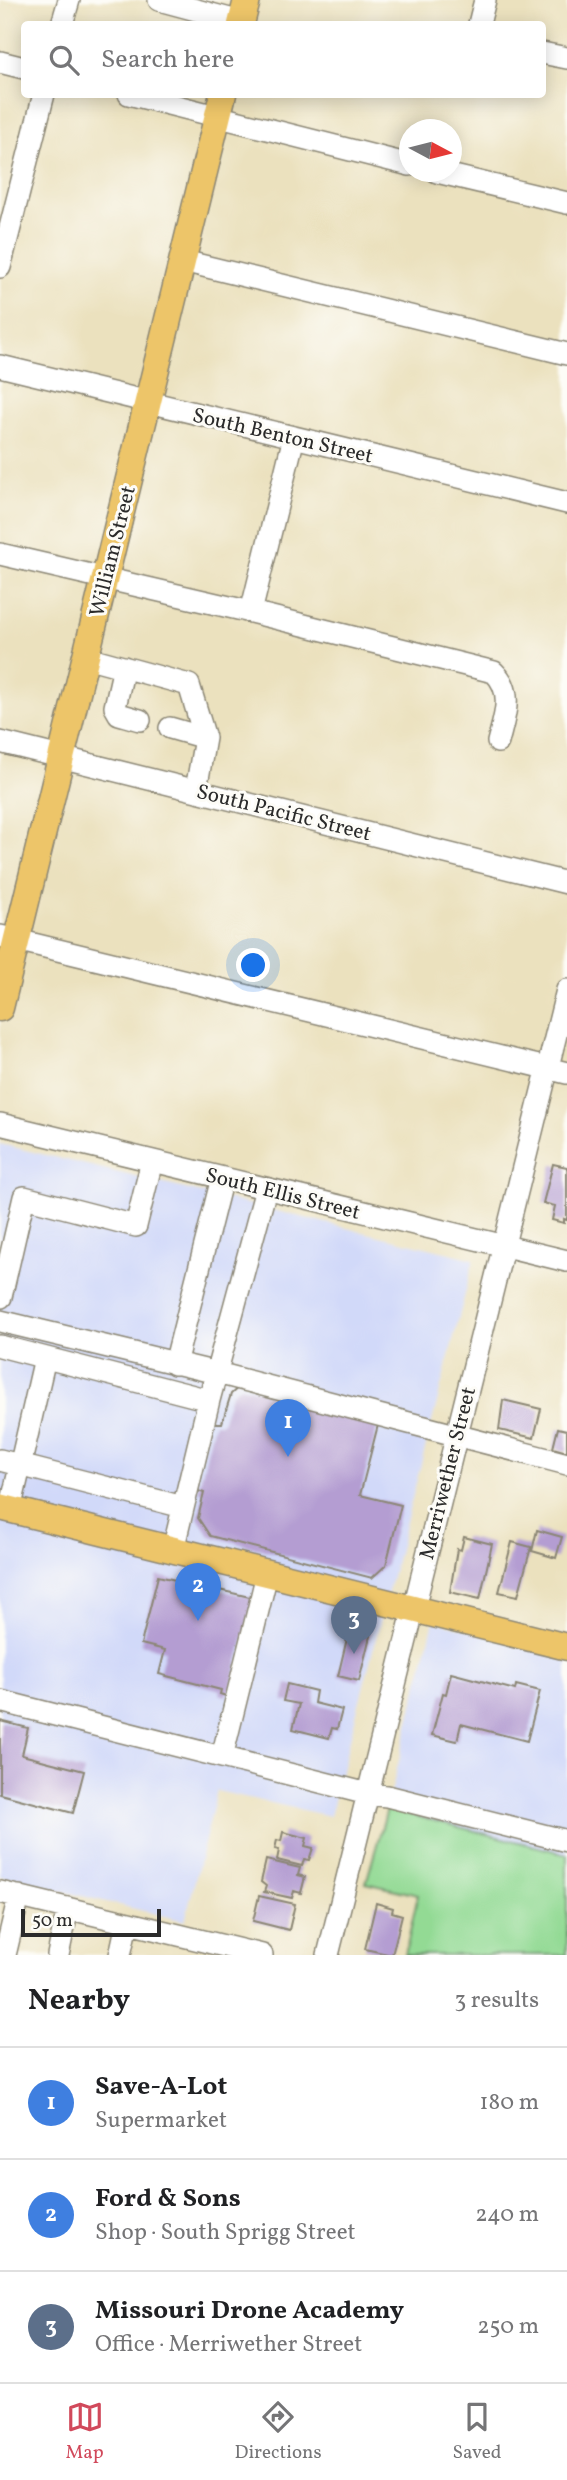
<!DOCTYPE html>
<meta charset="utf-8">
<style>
body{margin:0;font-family:Vollkorn,serif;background:#f6f6f6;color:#202124}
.compass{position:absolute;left:399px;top:119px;width:63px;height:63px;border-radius:50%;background:#fff;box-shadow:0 4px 18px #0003;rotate:97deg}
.scale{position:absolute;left:21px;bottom:18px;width:140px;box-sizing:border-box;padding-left:7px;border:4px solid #2b2b2b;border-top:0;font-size:19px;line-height:24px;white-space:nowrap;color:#2b2b2b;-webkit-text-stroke:5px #fdfcf7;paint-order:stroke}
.you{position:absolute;left:254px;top:966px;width:24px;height:24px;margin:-18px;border:5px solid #fff;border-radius:50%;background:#1a73e8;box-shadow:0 0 0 10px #1a73e833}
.badge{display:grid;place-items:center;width:46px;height:46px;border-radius:50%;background:#d1495b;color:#fff;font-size:23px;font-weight:700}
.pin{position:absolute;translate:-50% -58px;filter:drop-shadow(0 2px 4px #0008)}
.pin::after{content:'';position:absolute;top:37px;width:24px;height:21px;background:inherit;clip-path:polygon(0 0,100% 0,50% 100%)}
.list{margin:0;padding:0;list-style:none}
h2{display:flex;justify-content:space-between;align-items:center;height:91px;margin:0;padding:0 28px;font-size:30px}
h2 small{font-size:23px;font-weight:400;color:#757577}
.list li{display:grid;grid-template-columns:46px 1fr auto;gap:21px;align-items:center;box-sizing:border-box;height:112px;padding:0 28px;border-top:2px solid #e0e0e0}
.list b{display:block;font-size:26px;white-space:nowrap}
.list p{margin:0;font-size:23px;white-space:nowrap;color:#757577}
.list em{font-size:23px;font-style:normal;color:#757577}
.icon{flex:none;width:38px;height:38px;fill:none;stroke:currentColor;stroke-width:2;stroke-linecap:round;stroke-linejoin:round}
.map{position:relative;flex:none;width:567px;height:1955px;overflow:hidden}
.search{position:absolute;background:#fff;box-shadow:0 4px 18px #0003;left:21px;right:21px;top:21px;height:77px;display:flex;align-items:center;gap:18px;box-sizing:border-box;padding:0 24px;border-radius:7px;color:#757577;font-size:26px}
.sheet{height:427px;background:#fff}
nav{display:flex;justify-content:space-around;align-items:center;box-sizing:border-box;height:98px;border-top:2px solid #e0e0e0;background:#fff;font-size:19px;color:#757577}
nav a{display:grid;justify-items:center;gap:4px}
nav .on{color:#d1495b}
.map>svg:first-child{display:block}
</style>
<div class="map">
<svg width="567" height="1955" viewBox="0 0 567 1955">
<rect width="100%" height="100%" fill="#fdfcf7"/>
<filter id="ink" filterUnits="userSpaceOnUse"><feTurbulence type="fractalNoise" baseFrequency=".0143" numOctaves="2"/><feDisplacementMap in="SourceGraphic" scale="14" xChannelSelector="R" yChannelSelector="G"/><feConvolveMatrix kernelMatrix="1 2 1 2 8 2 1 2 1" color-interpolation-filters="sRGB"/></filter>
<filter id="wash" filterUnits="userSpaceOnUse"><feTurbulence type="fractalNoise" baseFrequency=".00686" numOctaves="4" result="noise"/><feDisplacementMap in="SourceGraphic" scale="28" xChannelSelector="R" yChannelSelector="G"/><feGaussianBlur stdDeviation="1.57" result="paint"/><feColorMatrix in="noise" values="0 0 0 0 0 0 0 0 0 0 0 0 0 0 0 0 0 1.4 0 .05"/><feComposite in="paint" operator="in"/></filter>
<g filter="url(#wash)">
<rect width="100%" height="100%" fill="#ebe1be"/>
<path fill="#d1d9f9" d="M 0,1144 L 474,1259 L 330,1816 L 217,1791 L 185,1921 L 0,1876 Z
M 434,1621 L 567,1655 L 567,1854 L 387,1809 Z"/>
<path fill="#93da94" stroke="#5f8260" stroke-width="2" d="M 387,1809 L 567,1854 L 567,1955 L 405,1955 L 418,1895 L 366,1883 Z"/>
<g id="blocks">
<path fill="#b49dd2" d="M 553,1164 L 567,1167 L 567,1220 L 564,1219 L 564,1223 L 552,1220 L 555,1206 L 543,1203 Z
M 240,1386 L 379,1421 L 360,1495 L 401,1505 L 386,1565 L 372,1578 L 210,1536 L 198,1518 L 204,1493 L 198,1491 L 214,1423 L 222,1423 L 231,1394 Z
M 503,1400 L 541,1409 L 534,1438 L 499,1430 Z
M 558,1428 L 567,1430 L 567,1452 L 553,1448 Z
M 537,1530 L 562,1537 L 556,1558 L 532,1551 Z
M 464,1537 L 492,1544 L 480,1599 L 450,1592 L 457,1549 L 461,1550 Z
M 512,1542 L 531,1547 L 518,1596 L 499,1592 Z
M 158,1576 L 254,1598 L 230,1693 L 227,1692 L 226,1696 L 220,1694 L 221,1690 L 159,1674 L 165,1650 L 141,1644 Z
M 350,1626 L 371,1632 L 359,1681 L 338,1676 Z
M 451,1673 L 515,1690 L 516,1685 L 540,1691 L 527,1741 L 461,1724 L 457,1741 L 432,1735 L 443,1693 L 446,1694 Z
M 287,1684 L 316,1691 L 314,1703 L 342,1710 L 337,1729 L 332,1728 L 329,1738 L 293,1729 L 299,1704 L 283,1701 Z
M 0,1721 L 28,1728 L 22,1755 L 84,1771 L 73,1813 L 0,1794 Z
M 283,1832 L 307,1838 L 305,1846 L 313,1848 L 309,1860 L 304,1859 L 302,1866 L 277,1860 L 279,1850 L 275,1849 L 277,1840 L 281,1841 Z
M 266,1860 L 300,1868 L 298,1875 L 305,1877 L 301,1893 L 294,1891 L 292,1898 L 264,1892 L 266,1886 L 261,1882 Z
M 259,1896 L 295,1904 L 289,1930 L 253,1921 Z
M 376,1903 L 393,1908 L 392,1912 L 402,1915 L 392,1955 L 365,1949 Z"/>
</g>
</g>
<g filter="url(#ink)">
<use href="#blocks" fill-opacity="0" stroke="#8b8674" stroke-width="2"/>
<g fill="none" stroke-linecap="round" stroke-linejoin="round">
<defs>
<path id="minor" d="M 159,0 L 241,22
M 62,24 L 69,0
M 479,24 L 485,0
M 542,53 L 567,58
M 0,62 L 24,68
M 129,94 L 410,165
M 437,172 L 567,203
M 183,261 L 567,354
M 0,267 L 44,94
M 0,366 L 567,503
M 0,554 L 251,612 L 294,437
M 251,612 L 494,672 C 515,692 504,718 498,742
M 86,657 L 189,685 L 205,738 L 196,790
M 124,667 L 115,707 L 119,714 L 140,720
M 170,728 L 205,738
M 0,742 L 567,883
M 0,936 L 567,1073
M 0,1124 L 567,1261
M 1,1297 L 24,1197 L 136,1226 L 152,1161
M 0,1321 L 217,1373 L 567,1464
M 0,1346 L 209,1400
M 175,1364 L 222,1178
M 0,1460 L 183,1507
M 10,1510 L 45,1358
M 173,1550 L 209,1400 L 266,1189
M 0,1701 L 368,1794 L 387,1796 L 567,1841
M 222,1757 L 267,1574
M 0,1892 L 262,1955
M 5,1955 L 19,1896
M 58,1955 L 68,1908
M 120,1955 L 127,1923
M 328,1955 L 567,990"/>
<path id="major" d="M 241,24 L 247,0
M 0,1008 L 223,94
M 0,1507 L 567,1647"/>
</defs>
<use href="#minor" stroke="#8b8674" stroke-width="24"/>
<use href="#major" stroke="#8b8674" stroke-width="29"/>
<use href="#minor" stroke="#fff" stroke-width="21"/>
<use href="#major" stroke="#edc569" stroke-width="26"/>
</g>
</g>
<g text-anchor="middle" stroke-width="6" stroke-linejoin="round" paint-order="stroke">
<g font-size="21" fill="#2b2b2b" stroke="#fdfcf7">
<text transform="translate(283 435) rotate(13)" y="7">South Benton Street</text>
<text transform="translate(112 551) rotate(-76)" y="7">William Street</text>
<text transform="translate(284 812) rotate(14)" y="7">South Pacific Street</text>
<text transform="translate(283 1193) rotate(14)" y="7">South Ellis Street</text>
<text transform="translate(447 1473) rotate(-76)" y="7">Merriwether Street</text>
</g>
</g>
</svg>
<svg class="compass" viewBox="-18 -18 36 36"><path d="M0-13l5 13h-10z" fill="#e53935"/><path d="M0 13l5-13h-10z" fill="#757577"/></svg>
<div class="scale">50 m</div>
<div class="you"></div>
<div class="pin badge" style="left:288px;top:1457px;background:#3f7fe0">1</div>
<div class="pin badge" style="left:198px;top:1621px;background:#3f7fe0">2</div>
<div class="pin badge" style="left:354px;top:1654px;background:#5c6f8a">3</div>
<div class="search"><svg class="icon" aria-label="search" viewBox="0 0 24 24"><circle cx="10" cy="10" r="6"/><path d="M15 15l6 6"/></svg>Search here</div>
</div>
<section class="sheet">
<h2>Nearby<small>3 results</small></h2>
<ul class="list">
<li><span class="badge" style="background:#3f7fe0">1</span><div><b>Save-A-Lot</b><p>Supermarket</p></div><em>180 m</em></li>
<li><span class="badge" style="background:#3f7fe0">2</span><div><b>Ford &amp; Sons</b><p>Shop · South Sprigg Street</p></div><em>240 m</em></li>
<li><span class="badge" style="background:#5c6f8a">3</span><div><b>Missouri Drone Academy</b><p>Office · Merriwether Street</p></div><em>250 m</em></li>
</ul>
</section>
<nav>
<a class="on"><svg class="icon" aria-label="map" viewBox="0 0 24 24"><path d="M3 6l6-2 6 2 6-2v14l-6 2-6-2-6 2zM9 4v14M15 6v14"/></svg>Map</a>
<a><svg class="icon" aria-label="directions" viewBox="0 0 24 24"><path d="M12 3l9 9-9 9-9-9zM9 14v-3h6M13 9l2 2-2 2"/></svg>Directions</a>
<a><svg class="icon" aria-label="saved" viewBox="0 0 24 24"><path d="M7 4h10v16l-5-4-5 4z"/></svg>Saved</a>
</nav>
